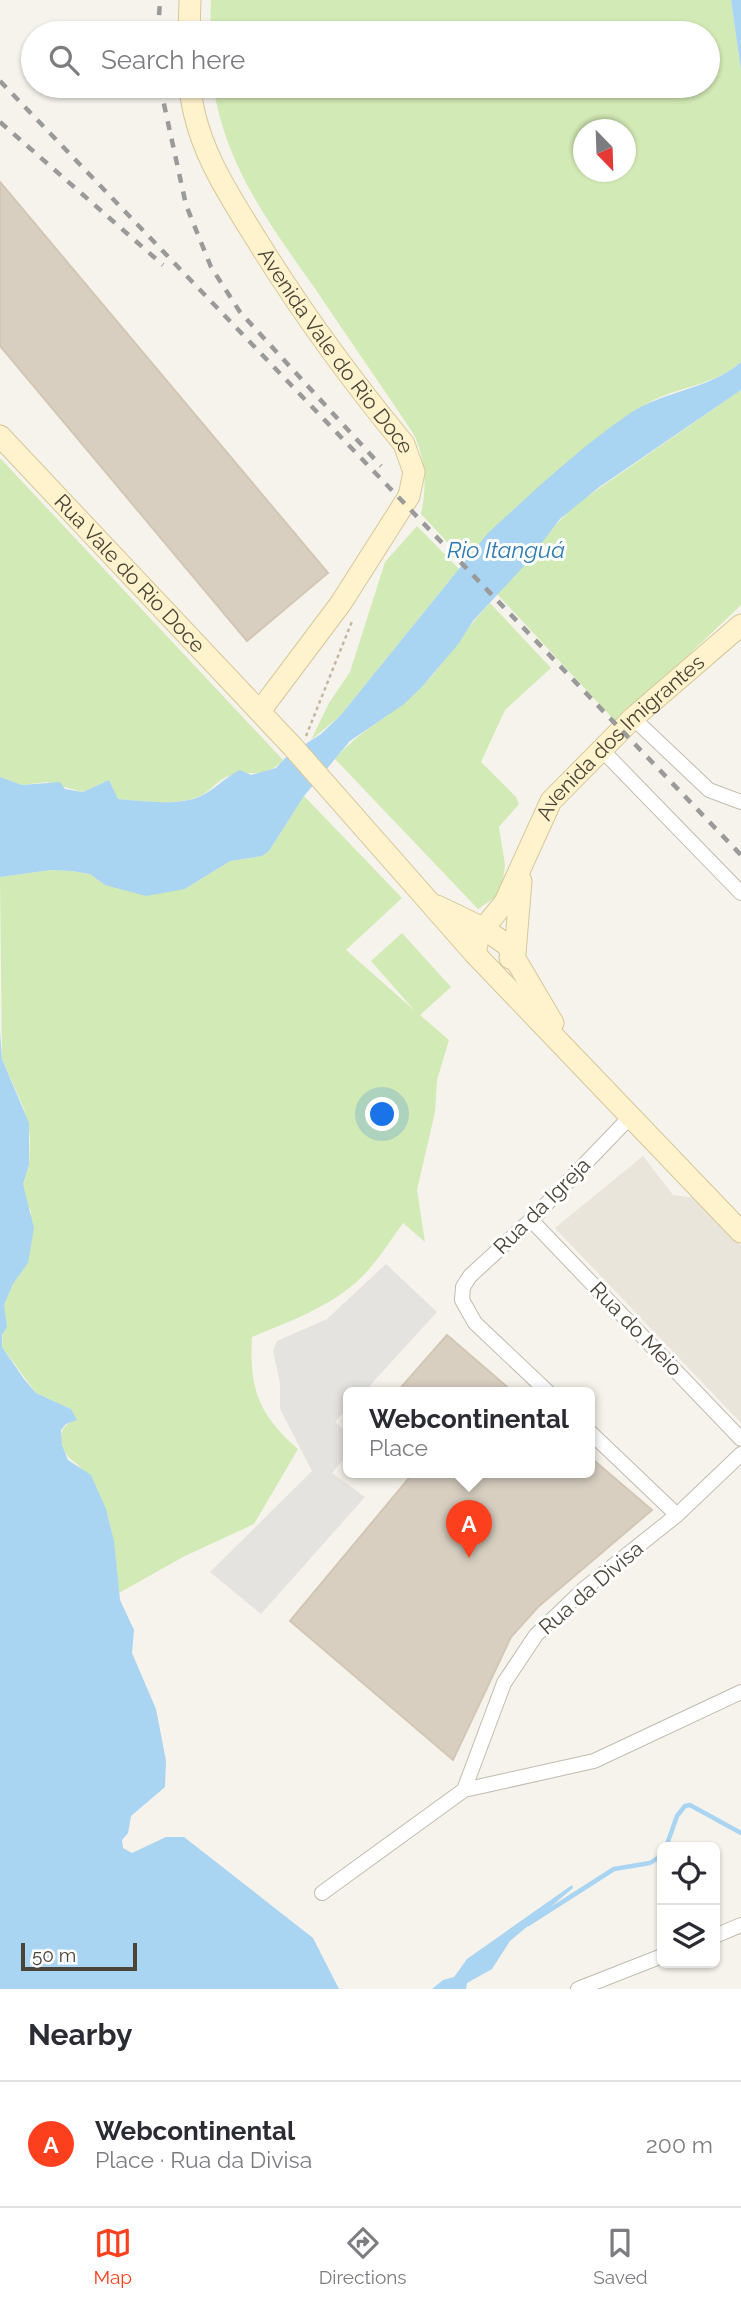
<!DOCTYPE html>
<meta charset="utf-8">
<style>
body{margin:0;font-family:Raleway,sans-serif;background:#f7f7f7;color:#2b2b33}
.controls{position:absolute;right:21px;bottom:21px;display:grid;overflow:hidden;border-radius:10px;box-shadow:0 2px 5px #0004}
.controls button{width:63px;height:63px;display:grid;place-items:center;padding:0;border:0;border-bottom:2px solid #e1e1e2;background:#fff;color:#2b2b33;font:35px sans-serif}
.compass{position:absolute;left:573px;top:119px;width:63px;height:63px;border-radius:50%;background:#fff;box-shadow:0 2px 5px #0004;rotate:157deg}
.scale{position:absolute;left:21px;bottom:18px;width:116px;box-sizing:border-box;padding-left:7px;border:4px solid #4b4439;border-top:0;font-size:19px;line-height:24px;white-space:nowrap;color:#4b4439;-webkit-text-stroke:5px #fff;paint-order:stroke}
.you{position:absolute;left:383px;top:1115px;width:24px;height:24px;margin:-18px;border:5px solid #fff;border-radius:50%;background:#1a73e8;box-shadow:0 0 0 10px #1a73e833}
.badge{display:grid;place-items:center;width:46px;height:46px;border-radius:50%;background:#fc3f1d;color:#fff;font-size:23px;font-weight:700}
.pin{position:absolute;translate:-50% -58px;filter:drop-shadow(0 2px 4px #0008)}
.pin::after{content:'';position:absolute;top:37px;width:24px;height:21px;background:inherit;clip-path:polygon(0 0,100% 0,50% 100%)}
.popup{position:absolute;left:343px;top:1387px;width:252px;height:91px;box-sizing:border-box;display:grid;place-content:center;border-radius:10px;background:#fff;filter:drop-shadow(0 2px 5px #0005);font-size:23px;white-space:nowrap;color:#7c7c81}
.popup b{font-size:26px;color:#2b2b33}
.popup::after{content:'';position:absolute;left:50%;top:100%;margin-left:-14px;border:14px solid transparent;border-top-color:#fff}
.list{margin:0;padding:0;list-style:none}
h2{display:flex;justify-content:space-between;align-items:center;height:91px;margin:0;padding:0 28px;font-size:30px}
h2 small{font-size:23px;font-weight:400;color:#7c7c81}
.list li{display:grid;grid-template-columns:46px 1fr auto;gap:21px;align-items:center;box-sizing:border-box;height:126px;padding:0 28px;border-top:2px solid #e1e1e2}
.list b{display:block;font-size:26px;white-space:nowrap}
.list p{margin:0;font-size:23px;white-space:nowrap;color:#7c7c81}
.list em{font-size:23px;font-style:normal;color:#7c7c81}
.icon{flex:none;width:38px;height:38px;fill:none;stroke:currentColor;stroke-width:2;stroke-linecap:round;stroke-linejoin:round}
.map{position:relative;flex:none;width:741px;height:1989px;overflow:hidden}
.search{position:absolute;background:#fff;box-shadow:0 2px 5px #0004;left:21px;right:21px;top:21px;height:77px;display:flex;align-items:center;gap:18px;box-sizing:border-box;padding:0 24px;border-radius:38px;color:#7c7c81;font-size:26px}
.sheet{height:217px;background:#fff}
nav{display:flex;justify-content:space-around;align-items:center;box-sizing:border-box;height:98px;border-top:2px solid #e1e1e2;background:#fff;font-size:19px;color:#7c7c81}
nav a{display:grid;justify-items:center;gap:4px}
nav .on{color:#fc3f1d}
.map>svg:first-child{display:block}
</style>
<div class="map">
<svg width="741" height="1989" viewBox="0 0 741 1989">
<rect width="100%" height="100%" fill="#f6f3ec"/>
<path fill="#eae5da" d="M 643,1156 L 673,1195 L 696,1198 L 741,1246 L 741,1423 L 555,1228 Z"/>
<path fill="#d2eab5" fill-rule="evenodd" d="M 211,0 L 731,0 L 741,71 L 741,362 C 713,386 679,386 648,403 C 621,418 599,439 575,458 C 536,490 497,522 465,561 L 421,514 C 427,486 426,459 413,433 C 381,385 348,338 316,290 C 269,223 227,169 213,86 L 708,86 L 708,33 L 210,33 ZM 584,130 L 626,130 L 626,172 L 584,172 Z
M 741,390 L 741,605 L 617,723 L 497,594 C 525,565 547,530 578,503 Z
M 0,458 L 283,760 C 267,779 250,770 229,776 C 218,779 209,793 198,797 C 175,806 141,801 117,799 L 109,780 L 83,792 L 47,782 L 22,785 L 0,777 Z
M 417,526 L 459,569 L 340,716 L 311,740 L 329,703 L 350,672 L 385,562 Z
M 490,603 L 551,668 L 505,710 L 481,762 L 516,797 L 519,804 L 499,827 L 505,865 L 501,893 L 478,909 L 335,759 C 359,730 395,714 422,687 C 447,660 465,629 490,603 Z
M 304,796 L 402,898 L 346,950 L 415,1011 L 371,961 L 402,933 L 451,987 L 420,1015 L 449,1040 L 437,1080 L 435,1112 L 417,1190 L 425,1242 L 403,1223 C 392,1238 382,1254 370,1268 C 341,1303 293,1320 252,1337 C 249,1389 259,1415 298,1449 L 254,1524 L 183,1557 L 119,1593 C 116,1569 114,1527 104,1506 C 99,1495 90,1478 81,1468 C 73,1459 65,1458 62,1444 C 59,1429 65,1425 76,1419 L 71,1409 L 36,1393 L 2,1347 L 4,1305 L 13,1284 L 28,1263 L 31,1211 L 25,1201 L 23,1184 L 29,1165 L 30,1137 L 24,1109 L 2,1059 L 0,877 L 51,870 L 72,871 L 90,874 L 105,885 L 185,889 L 230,861 L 262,856 L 269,851 Z"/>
<path fill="#e5e3e0" d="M 386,1264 L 437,1312 L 364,1392 L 348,1392 L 348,1408 L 335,1422 L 348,1433 L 348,1454 L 332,1473 L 365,1497 L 261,1614 L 210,1572 L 312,1471 L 280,1409 L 280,1383 L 273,1351 L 277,1341 L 327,1319 Z"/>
<path fill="#a9d4f2" d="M 731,0 L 741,0 L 741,71 Z
M 741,362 L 741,390 L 598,488 L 560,519 L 524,566 L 473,621 L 459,643 L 422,687 L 404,704 L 350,741 L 304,796 L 269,851 L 262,856 L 230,861 L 185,889 L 146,896 L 105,885 L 90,874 L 72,871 L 51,870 L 0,877 L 0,777 L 22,785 L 60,782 L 65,789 L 83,792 L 109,780 L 118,799 C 142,801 177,806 199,797 C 215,790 225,777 240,770 L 251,775 L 276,768 L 287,756 L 321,734 L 340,716 L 488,533 C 533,492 579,448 629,414 C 664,390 709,390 741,362 Z
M 0,1031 L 2,1059 L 29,1123 L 29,1165 L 23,1184 L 34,1228 L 28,1263 L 13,1284 L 4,1305 L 7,1327 L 2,1335 L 2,1347 L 24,1379 L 36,1393 L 71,1409 L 77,1420 L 66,1424 L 61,1430 L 62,1445 L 68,1460 L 91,1475 L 106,1509 L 114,1541 L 120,1600 L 134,1630 L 132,1653 L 156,1709 L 166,1761 L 165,1787 L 131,1816 L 128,1833 L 122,1840 L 123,1848 L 132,1853 L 166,1837 L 184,1837 L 313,1938 L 339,1989 L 0,1989 Z
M 572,1885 L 573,1888 L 510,1941 L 492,1969 L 467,1983 L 466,1989 L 432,1989 L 443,1980 L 454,1977 L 467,1959 Z"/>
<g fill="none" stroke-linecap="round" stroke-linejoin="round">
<path stroke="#a9d4f2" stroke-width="4.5" d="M 666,1847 L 677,1816 L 685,1806 L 690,1805 L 741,1833
M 528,1924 L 614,1869 L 650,1863 L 662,1855"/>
</g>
<path fill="#d8cfc1" stroke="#d3c7b4" stroke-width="2" d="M 0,182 L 328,573 L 247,641 L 0,346 Z
M 447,1335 L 513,1392 L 397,1392 Z
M 590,1457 L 652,1510 L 538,1607 L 511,1637 L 453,1760 L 290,1621 L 414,1472 L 590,1472 Z"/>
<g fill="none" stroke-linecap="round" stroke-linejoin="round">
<defs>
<path id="street" d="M 633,718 L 709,790 L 741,802
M 601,749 L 741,893
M 531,1220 L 741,1439
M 548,1392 L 475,1323 L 462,1300 L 463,1287 L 470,1276 L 531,1220 L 631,1116
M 590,1432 L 677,1515
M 464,1790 L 504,1683 L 536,1635 L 584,1589 L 677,1515 L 741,1454
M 322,1893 L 464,1790 L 594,1761 L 741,1692
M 715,1936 L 741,1925
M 578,1989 L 662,1956"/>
<g id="secondary">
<path d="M 189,33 L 190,0"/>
<path id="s1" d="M 190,86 C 195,146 229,195 260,245 C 303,314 352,381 404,444 L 414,472 L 409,496 L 341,603 L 260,711"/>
<path id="s2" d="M 0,436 L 292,746 L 475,954 L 741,1232"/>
<path d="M 437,906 L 483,928 L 507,945 L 553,1023"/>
<path id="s3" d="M 475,954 L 479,934 L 505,902 L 551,801 L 633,718 L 741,625"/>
<path d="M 510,958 L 515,953 L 521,881"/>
</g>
</defs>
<use href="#street" stroke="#c2bbae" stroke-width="16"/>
<use href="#secondary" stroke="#d6c79b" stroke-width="23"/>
<path stroke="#c4b79f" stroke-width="2.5" stroke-dasharray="3.5 3.5" stroke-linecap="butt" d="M 306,736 L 353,619"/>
<use href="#street" stroke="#fff" stroke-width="14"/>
<use href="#secondary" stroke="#fff3cd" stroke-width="21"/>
<path stroke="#9a9a9a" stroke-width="4.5" stroke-dasharray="9 9" stroke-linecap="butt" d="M 158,33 L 160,0
M 0,81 L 741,855
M 160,86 L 186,205 L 211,267 L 240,312 L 381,466
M 0,122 L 163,265"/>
</g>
<g text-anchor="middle" stroke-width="6" stroke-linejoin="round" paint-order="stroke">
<g font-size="21" fill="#4b4439" stroke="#fff">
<text dy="7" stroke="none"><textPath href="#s1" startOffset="306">Avenida Vale do Rio Doce</textPath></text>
<text dy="7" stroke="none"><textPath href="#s2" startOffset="189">Rua Vale do Rio Doce</textPath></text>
<text dy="7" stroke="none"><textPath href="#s3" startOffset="266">Avenida dos Imigrantes</textPath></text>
<text transform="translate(542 1206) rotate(-45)" y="7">Rua da Igreja</text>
<text transform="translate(636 1329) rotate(46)" y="7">Rua do Meio</text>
<text transform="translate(591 1588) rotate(-41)" y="7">Rua da Divisa</text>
</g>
<g font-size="23" font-style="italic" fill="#2e7ab2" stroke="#fff">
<text x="506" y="558">Rio Itanguá</text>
</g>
</g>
</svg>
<div class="controls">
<button><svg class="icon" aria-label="locate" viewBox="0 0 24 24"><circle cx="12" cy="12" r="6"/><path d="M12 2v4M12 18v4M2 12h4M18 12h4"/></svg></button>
<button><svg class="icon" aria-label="layers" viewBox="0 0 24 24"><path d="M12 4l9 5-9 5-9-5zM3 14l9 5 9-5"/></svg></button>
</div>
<svg class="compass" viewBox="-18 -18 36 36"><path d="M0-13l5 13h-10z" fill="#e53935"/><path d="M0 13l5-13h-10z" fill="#7c7c81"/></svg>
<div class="scale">50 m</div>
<div class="you"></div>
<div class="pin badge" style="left:469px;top:1558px">A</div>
<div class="popup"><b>Webcontinental</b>Place</div>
<div class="search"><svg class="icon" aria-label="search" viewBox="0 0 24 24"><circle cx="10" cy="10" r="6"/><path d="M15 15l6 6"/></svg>Search here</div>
</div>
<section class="sheet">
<h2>Nearby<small></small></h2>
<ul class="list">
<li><span class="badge">A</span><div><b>Webcontinental</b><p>Place · Rua da Divisa</p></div><em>200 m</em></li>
</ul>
</section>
<nav>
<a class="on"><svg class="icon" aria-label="map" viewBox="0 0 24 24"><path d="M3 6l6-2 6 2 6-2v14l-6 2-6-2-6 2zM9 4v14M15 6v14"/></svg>Map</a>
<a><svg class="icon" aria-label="directions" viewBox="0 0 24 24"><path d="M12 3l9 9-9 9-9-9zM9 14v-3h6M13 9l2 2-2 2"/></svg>Directions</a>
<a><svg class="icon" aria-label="saved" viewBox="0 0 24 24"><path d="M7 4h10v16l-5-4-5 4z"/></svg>Saved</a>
</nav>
